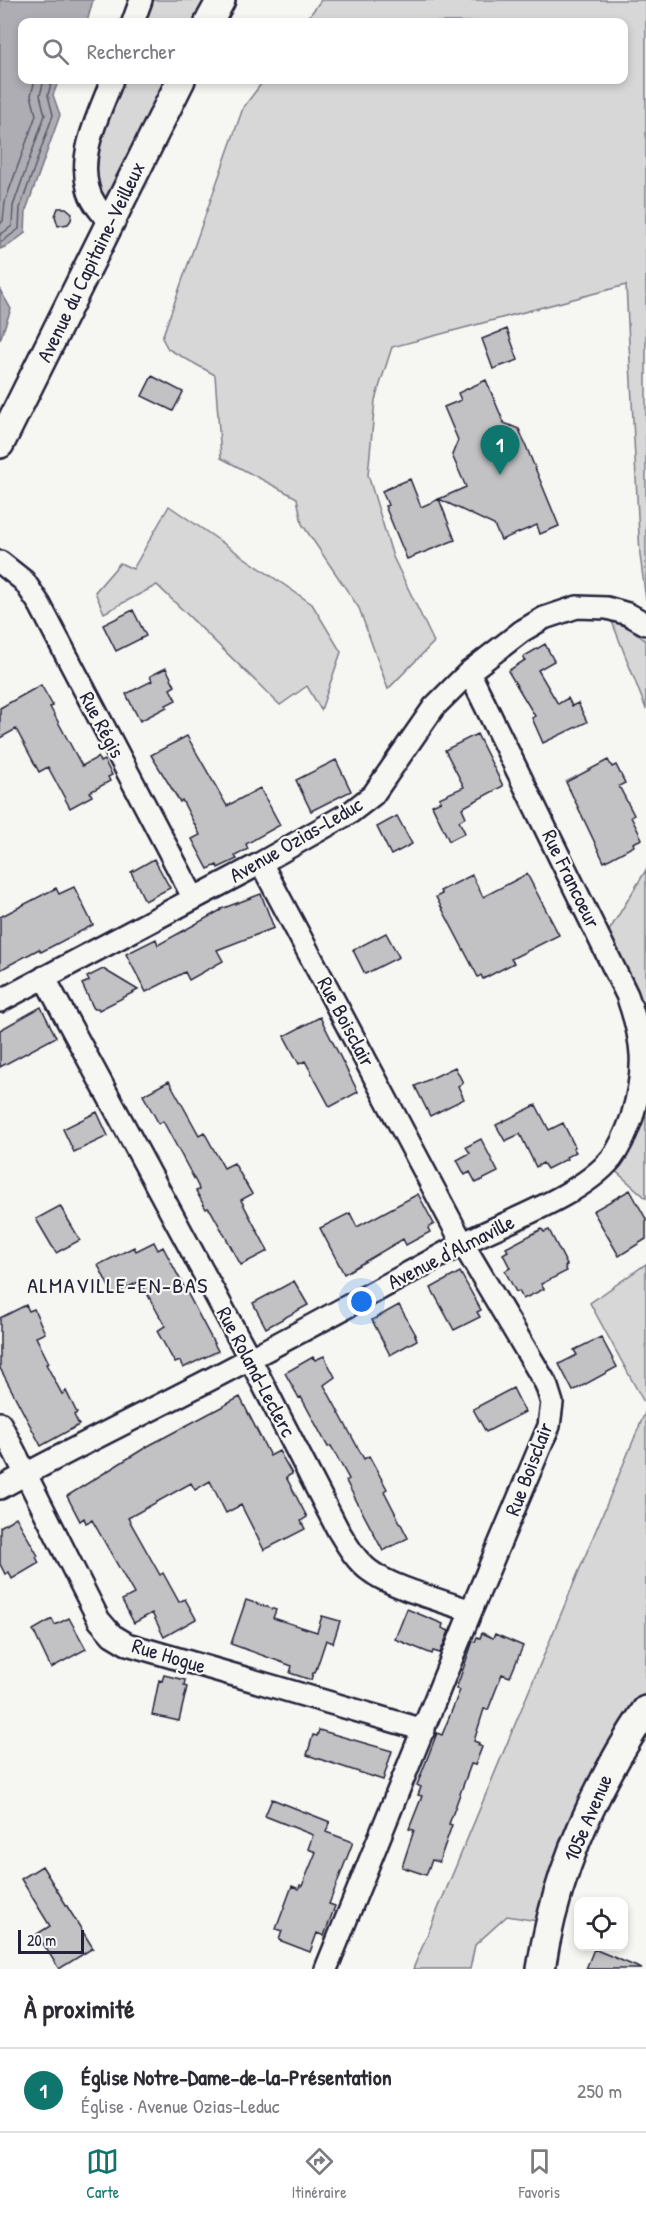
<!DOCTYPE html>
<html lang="fr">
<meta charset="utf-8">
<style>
body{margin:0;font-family:"Patrick Hand",sans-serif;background:#f7f7f7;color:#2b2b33}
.controls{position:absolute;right:18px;bottom:18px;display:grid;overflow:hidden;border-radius:12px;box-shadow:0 3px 9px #0003}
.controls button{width:54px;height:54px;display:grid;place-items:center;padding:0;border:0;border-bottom:2px solid #e1e1e2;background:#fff;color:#2b2b33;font:30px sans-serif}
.scale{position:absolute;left:18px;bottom:15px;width:66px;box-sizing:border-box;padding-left:6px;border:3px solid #22223b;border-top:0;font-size:16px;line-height:21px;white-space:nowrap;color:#22223b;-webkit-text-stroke:4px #f6f6f2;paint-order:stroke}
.you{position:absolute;left:362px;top:1302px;width:21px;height:21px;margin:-15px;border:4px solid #fff;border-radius:50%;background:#1a73e8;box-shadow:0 0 0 9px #1a73e833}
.badge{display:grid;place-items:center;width:39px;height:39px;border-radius:50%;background:#0f766e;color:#fff;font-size:20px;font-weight:700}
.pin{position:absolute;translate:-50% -50px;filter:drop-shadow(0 2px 3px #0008)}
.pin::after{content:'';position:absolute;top:32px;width:21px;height:18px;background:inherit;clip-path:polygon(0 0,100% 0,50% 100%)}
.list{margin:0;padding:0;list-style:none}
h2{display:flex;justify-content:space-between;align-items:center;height:78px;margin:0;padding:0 24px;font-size:26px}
h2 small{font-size:20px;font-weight:400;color:#7c7c81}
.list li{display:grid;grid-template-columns:39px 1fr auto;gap:18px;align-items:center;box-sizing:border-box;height:84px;padding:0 24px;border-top:2px solid #e1e1e2}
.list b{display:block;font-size:22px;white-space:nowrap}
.list p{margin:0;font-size:20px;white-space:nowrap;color:#7c7c81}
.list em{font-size:20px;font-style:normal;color:#7c7c81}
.icon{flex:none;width:33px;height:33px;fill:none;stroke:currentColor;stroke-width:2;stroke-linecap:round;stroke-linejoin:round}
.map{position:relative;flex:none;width:646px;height:1969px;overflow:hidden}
.search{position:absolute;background:#fff;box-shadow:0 3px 9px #0003;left:18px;right:18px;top:18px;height:66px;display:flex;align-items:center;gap:15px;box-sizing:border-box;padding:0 21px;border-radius:12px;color:#7c7c81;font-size:22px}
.sheet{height:162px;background:#fff}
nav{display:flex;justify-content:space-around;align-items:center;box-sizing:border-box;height:84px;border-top:2px solid #e1e1e2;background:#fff;font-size:16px;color:#7c7c81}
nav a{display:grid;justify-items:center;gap:3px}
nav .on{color:#0f766e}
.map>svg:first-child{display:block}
</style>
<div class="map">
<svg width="646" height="1969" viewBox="0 0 646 1969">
<rect width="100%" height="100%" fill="#f6f6f2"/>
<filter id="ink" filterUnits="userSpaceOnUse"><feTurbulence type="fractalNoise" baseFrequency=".0167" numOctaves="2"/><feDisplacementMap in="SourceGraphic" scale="12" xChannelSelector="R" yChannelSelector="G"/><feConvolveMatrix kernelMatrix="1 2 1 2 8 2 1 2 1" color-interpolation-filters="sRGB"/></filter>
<g filter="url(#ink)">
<path fill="#d7d7d7" stroke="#7c7c89" stroke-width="1.5" d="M 141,0 L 221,0 L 209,22 L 133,22 Z
M 321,0 L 646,0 L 646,600 L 640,555 L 626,285 L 392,347 L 375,400 L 368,475 L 393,557 L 434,642 L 388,689 L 359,608 L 302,524 L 297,498 L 221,458 L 215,375 L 168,349 L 162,338 L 243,108 L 264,80 L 624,80 L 624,22 L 305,22 Z
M 112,80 L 181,80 L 111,224 L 97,207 L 87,148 Z
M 169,506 L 312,604 L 341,652 L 321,710 L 307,686 L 280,705 L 157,585 L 104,613 L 95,592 L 120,563 L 133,569 Z
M 611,619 L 627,626 L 646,641 L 646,709 Z
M 646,870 L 646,1040 L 607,934 Z
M 646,1084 L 646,1198 L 610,1166 Z
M 646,1264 L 646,1406 L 590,1303 Z
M 646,1410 L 646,1710 L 549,1923 L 507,1916 L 475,1945 L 470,1969 L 413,1969 Z"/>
<path fill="#adadb3" stroke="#757583" stroke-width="1.5" d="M 0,0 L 93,0 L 87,22 L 22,22 L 22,80 L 59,80 L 53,95 L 60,115 L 26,210 L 25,233 L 9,245 L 0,249 Z
M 0,290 L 11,309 L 0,340 Z"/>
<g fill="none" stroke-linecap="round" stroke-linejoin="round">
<path stroke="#5a5a6b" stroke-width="1.5" d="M 0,224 L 3,221 L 5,202 L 36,115 L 31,95 L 35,80
M 0,235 L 12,226 L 13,206 L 45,115 L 40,95 L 44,80
M 0,243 L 19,229 L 20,208 L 53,115 L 48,95 L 52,80"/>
</g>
<path fill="#c2c2c4" stroke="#22223b" stroke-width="1.5" d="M 58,208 L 66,208 L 72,213 L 71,220 L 68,224 L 58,226 L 55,216 Z
M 507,329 L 518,360 L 493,369 L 482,339 Z
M 152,376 L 183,392 L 173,411 L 142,396 Z
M 486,380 L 504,423 L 519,429 L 559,526 L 540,534 L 537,525 L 501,540 L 494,525 L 439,499 L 455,540 L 407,559 L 385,506 L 388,505 L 382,491 L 410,479 L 421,507 L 466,487 L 452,455 L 458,440 L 444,407 L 461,400 L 458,393 Z
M 133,610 L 146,636 L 116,651 L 103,625 Z
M 545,644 L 554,661 L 538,670 L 558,704 L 568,698 L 572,706 L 578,703 L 587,722 L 543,743 L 532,718 L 535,716 L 508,671 L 525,660 L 523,657 Z
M 166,668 L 175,686 L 170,689 L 176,700 L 166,705 L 167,707 L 140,721 L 126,694 L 152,681 L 150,676 Z
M 41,685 L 53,706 L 50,707 L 82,766 L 98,757 L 100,762 L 104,760 L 112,775 L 108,777 L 110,781 L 90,792 L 92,796 L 70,808 L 48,767 L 39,772 L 16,729 L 0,738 L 0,708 Z
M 477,734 L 503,786 L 462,808 L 466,817 L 459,821 L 465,833 L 449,841 L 432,805 L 441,801 L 439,798 L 464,787 L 445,750 Z
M 187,736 L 227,806 L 260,788 L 280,825 L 246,844 L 248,849 L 235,856 L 237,859 L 218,868 L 217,865 L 208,869 L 192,839 L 200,835 L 182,800 L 180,802 L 151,755 Z
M 336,760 L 351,791 L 311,811 L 296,780 Z
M 608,760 L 612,767 L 616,765 L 625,783 L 619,786 L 634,815 L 631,817 L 642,839 L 633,843 L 634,846 L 604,862 L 566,782 Z
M 397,816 L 412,844 L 391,855 L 377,827 Z
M 154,859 L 170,888 L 145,901 L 131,872 Z
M 527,874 L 559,935 L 511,959 L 514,963 L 483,979 L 481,975 L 478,977 L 436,897 L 442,894 L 440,891 L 472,875 L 483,897 Z
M 74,887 L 93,925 L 41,952 L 39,949 L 0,970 L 0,917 L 56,888 L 59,894 Z
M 261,894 L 274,928 L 217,950 L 223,961 L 189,980 L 185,972 L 146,992 L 126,954 L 156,939 L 158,945 L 221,910 L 221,909 Z
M 386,933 L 399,957 L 365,974 L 353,950 Z
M 103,969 L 138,990 L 99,1010 L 98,1008 L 94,1009 L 82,984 L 89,981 L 87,977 Z
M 41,1007 L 56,1037 L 0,1067 L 0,1030 Z
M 320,1017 L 358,1092 L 330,1107 L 305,1061 L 299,1064 L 284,1036 Z
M 455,1067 L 463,1083 L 458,1086 L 464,1099 L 430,1116 L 415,1086 Z
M 169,1081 L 199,1135 L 204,1132 L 224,1168 L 234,1163 L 252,1194 L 241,1200 L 268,1251 L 241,1265 L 211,1211 L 208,1208 L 206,1209 L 196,1191 L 199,1190 L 198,1186 L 163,1121 L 159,1124 L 143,1095 Z
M 536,1105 L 549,1130 L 563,1123 L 575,1147 L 573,1148 L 576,1152 L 566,1157 L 567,1159 L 547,1169 L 543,1163 L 536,1167 L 520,1134 L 505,1141 L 496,1125 Z
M 97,1112 L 108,1136 L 74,1152 L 63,1129 Z
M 481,1139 L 498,1172 L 476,1183 L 470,1172 L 465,1175 L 457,1160 L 470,1153 L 466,1147 Z
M 630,1190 L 646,1219 L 646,1239 L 619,1256 L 593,1211 Z
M 418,1194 L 434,1224 L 428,1228 L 430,1232 L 406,1245 L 403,1239 L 344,1274 L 320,1228 L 350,1213 L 357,1227 Z
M 60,1206 L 80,1240 L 56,1253 L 36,1219 Z
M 542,1229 L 544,1232 L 549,1230 L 567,1265 L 565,1266 L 567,1271 L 541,1284 L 544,1289 L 523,1299 L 519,1291 L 516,1292 L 505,1271 L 510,1268 L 503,1254 L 508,1251 L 506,1248 Z
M 154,1242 L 158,1250 L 163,1247 L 218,1351 L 183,1368 L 180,1361 L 175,1363 L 157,1331 L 165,1326 L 140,1281 L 113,1295 L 98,1265 L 134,1247 L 136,1251 Z
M 460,1272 L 481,1310 L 477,1312 L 480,1317 L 454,1330 L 431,1288 Z
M 294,1281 L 308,1305 L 266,1328 L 253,1303 Z
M 26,1305 L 29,1311 L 34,1309 L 45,1333 L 36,1337 L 49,1363 L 46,1364 L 62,1394 L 66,1391 L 77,1413 L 74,1415 L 79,1425 L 41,1446 L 0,1368 L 0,1318 Z
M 399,1305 L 416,1335 L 415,1335 L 417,1340 L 390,1355 L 372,1320 Z
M 601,1337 L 617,1367 L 573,1391 L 559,1364 L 577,1355 L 574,1350 Z
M 324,1356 L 335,1377 L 324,1385 L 364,1459 L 369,1456 L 387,1489 L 384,1491 L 408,1538 L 383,1551 L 346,1481 L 349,1479 L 331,1446 L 328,1447 L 301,1397 L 299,1398 L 285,1373 L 313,1357 L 315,1360 Z
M 513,1388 L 525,1412 L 486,1432 L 473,1409 Z
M 240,1397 L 270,1456 L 279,1451 L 292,1474 L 286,1477 L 307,1517 L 301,1521 L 305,1529 L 264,1550 L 241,1505 L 226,1513 L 210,1481 L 195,1490 L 191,1483 L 128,1518 L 160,1575 L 163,1573 L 179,1602 L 185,1599 L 196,1619 L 164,1637 L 152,1613 L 134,1623 L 122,1600 L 134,1594 L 92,1520 L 86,1523 L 84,1518 L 80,1521 L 67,1496 L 148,1446 Z
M 16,1517 L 38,1556 L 36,1557 L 39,1563 L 12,1579 L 9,1572 L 5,1574 L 0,1564 L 0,1527 Z
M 246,1600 L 276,1610 L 273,1618 L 317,1632 L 322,1616 L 340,1621 L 333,1643 L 326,1640 L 315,1673 L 313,1673 L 311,1680 L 290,1673 L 292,1666 L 231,1644 Z
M 407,1609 L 443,1624 L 442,1628 L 449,1631 L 440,1653 L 433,1651 L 432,1654 L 395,1639 Z
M 69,1618 L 86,1649 L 51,1668 L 33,1630 L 52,1619 L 55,1625 Z
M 482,1633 L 493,1638 L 495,1634 L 523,1646 L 510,1677 L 502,1674 L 488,1710 L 484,1709 L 474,1741 L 479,1743 L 478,1745 L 482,1747 L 475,1765 L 471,1764 L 449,1824 L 452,1825 L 439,1862 L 432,1860 L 426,1875 L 402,1867 L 414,1830 L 409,1829 L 422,1796 L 418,1795 L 421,1787 L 417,1785 L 437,1733 L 442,1735 L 460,1690 L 456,1689 L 473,1641 L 475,1642 L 477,1637 L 480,1638 Z
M 164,1675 L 185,1680 L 184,1686 L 187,1687 L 179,1721 L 152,1715 L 159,1680 L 162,1681 Z
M 319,1730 L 392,1751 L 383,1780 L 307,1755 L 313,1735 L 317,1736 Z
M 272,1799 L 330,1822 L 326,1832 L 353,1842 L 329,1904 L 335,1906 L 324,1936 L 317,1933 L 310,1952 L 279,1940 L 282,1931 L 276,1929 L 292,1886 L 299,1889 L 300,1885 L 302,1886 L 316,1852 L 308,1849 L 313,1835 L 265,1816 Z
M 42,1866 L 93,1948 L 59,1969 L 37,1934 L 50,1926 L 21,1879 Z
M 594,1949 L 642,1969 L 586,1969 Z"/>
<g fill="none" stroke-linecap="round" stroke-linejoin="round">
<defs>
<path id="minor" d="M 133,22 L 141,0
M 111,224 C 102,213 91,202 88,188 C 78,152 100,113 112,80
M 0,562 L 24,581 L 40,605 L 193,897
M 261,863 L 463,1244 L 546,1384 L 552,1403 L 549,1426 L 471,1611 L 326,1969
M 44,977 L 250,1359 L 338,1530 C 347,1545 356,1561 370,1571 C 392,1588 444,1601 471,1611
M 0,1001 L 261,863 L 351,812 L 373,795 L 434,707 L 469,672 L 522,631 L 544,618 L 577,607 L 607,608 L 628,614 L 646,624
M 0,1423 L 99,1620 L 112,1635 L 127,1644 L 424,1730
M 0,1488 C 82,1443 167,1403 249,1359 C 320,1322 390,1283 460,1245 C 506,1221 580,1197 612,1158 C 621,1146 627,1131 632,1117 C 646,1068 644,1043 627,995 L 469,672"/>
<path id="tertiary" d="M 209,22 L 221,0
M 0,444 L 181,80
M 541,1969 C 555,1876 594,1788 646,1710"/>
</defs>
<use href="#minor" stroke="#22223b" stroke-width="26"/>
<use href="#tertiary" stroke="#22223b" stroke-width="32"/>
<use href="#minor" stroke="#f6f6f2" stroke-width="21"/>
<use href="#tertiary" stroke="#f6f6f2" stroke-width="27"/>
</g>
</g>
<g text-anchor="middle" stroke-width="4.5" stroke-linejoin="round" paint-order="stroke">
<g font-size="21" fill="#22223b" stroke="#f6f6f2">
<text transform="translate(91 262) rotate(-64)" y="7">Avenue du Capitaine-Veilleux</text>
<text transform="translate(102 725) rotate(62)" y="7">Rue Régis</text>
<text transform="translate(296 840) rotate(-30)" y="7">Avenue Ozias-Leduc</text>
<text transform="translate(571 879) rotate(64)" y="7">Rue Francoeur</text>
<text transform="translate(346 1022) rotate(62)" y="7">Rue Boisclair</text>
<text transform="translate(451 1252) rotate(-27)" y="7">Avenue d'Almaville</text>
<text transform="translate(256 1372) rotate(62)" y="7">Rue Roland-Leclerc</text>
<text transform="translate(529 1469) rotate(-69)" y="7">Rue Boisclair</text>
<text transform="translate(169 1656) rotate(17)" y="7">Rue Hogue</text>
<text transform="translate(588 1818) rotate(-67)" y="7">105e Avenue</text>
</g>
<g font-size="22" letter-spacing="1.5" fill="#22223b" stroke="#f6f6f2">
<text x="118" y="1293">ALMAVILLE-EN-BAS</text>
</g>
</g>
</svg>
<div class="controls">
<button><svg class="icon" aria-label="locate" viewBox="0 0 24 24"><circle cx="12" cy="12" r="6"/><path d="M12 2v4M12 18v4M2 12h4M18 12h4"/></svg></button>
</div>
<div class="scale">20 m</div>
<div class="you"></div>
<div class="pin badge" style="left:500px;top:475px">1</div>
<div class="search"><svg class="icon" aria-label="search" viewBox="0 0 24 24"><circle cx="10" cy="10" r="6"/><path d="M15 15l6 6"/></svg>Rechercher</div>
</div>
<section class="sheet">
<h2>À proximité<small></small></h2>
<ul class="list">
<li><span class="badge">1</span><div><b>Église Notre-Dame-de-la-Présentation</b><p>Église · Avenue Ozias-Leduc</p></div><em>250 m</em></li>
</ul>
</section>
<nav>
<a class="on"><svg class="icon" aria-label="map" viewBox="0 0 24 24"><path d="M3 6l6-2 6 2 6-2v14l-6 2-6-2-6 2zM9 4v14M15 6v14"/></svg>Carte</a>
<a><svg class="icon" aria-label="directions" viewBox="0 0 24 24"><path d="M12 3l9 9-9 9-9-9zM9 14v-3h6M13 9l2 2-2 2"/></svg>Itinéraire</a>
<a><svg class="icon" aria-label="saved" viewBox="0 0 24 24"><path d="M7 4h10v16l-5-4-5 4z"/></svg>Favoris</a>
</nav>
